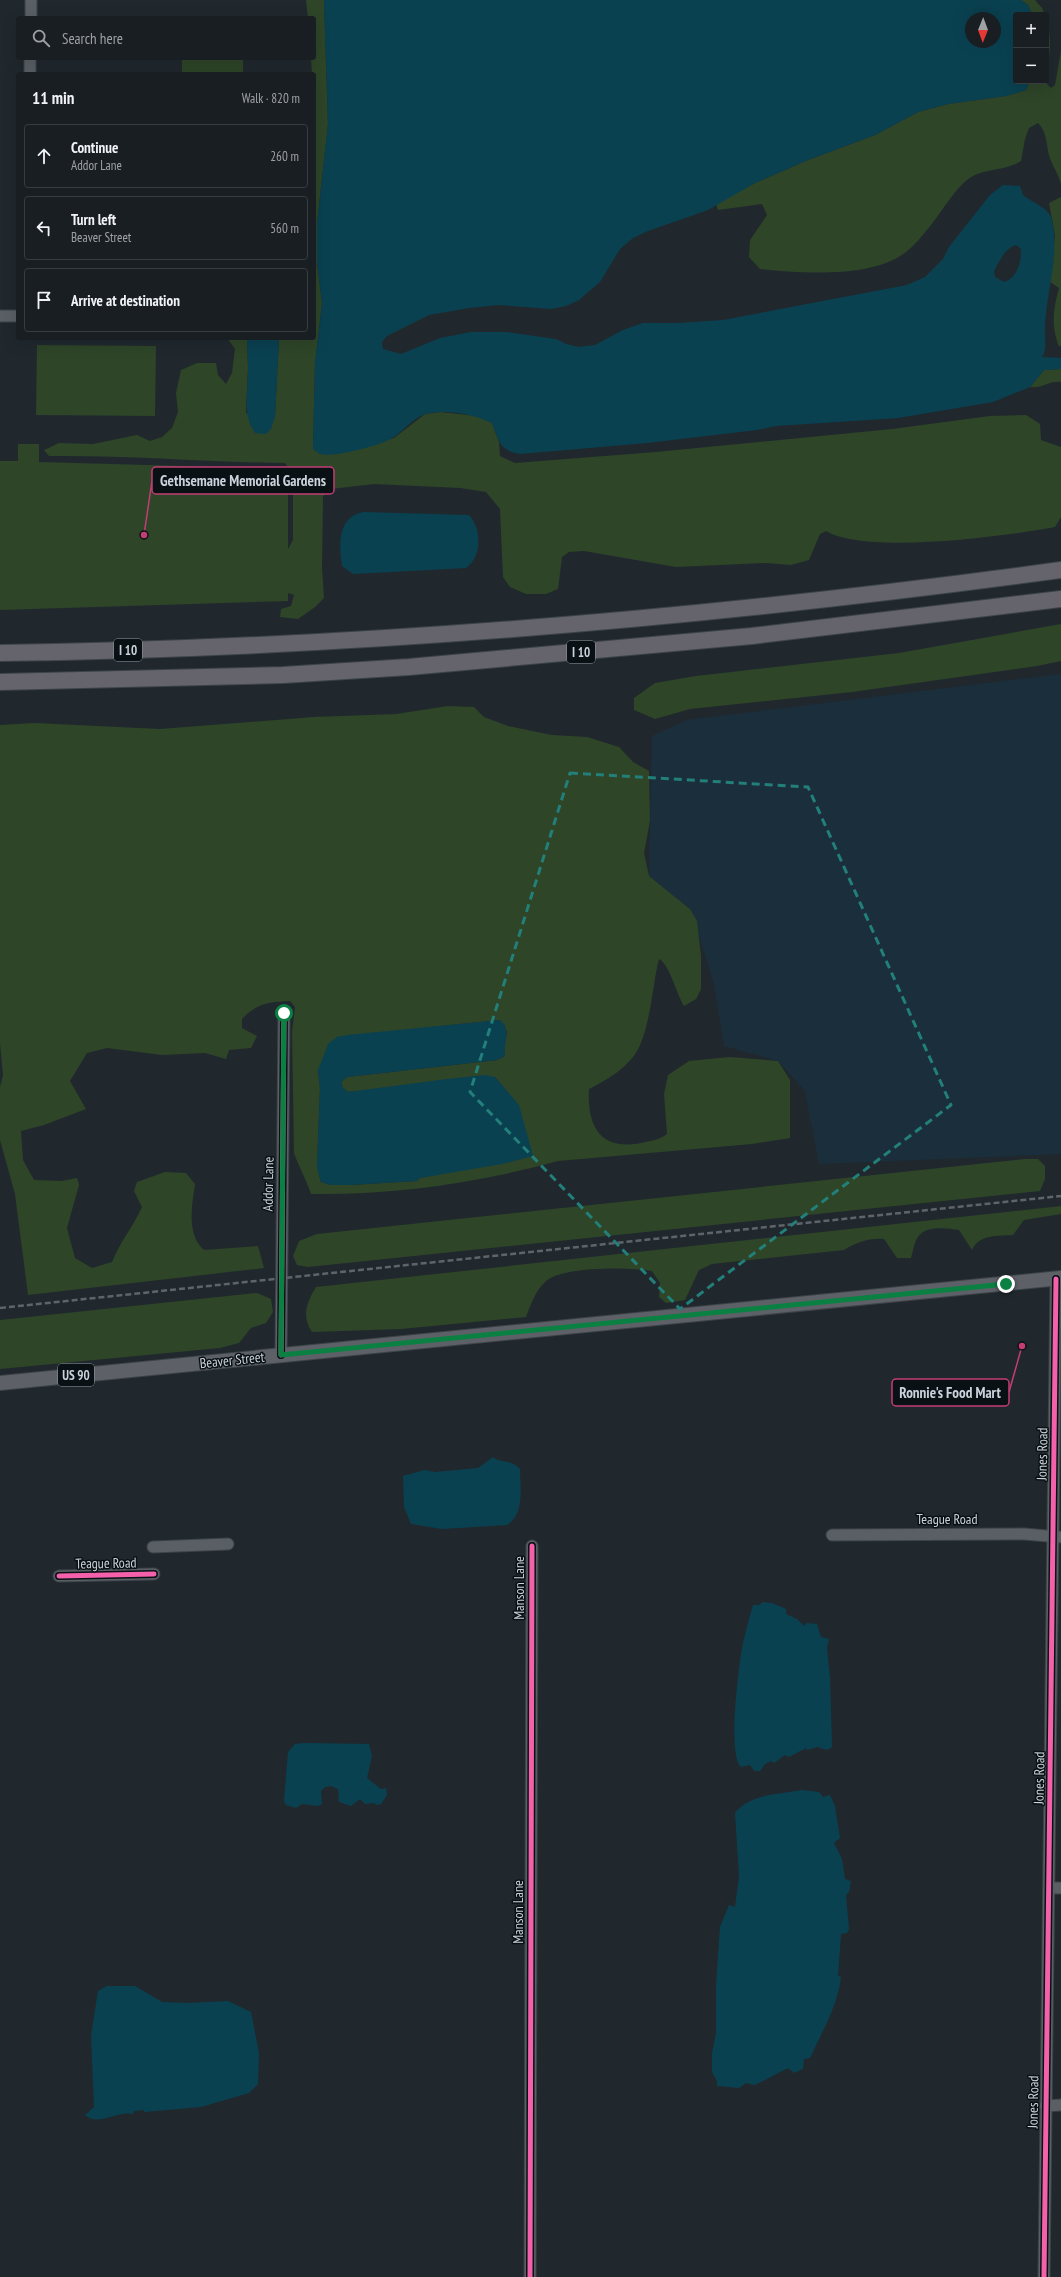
<!DOCTYPE html>
<meta charset="utf-8">
<style>
body{margin:0;font-family:"PT Sans Narrow",sans-serif;background:#252b2f;color:#f1f3f6}
.controls{position:absolute;right:12px;top:12px;display:grid;overflow:hidden;border-radius:4px;box-shadow:0 4px 16px #0002}
.controls button{width:36px;height:36px;display:grid;place-items:center;padding:0;border:0;border-bottom:1px solid #363c40;background:#181e22;color:#f1f3f6;font:20px sans-serif}
.compass{position:absolute;left:965px;top:12px;width:36px;height:36px;border-radius:50%;background:#181e22;box-shadow:0 4px 16px #0002;rotate:181deg}
.stop{position:absolute;width:12px;height:12px;margin:-9px;border:3px solid #0b8043;border-radius:50%;background:#fff}
.stop.end{background:#0b8043;border-color:#fff;box-shadow:0 1px 4px #0008}
.list{margin:0;padding:0;list-style:none}
h2{display:flex;justify-content:space-between;align-items:center;height:52px;margin:0;padding:0 16px;font-size:17px}
h2 small{font-size:13px;font-weight:400;color:#9fa2a5}
.list li{display:grid;grid-template-columns:26px 1fr auto;gap:12px;align-items:center;box-sizing:border-box;height:64px;margin:0 8px 8px;padding:0 8px;border:1px solid #363c40;border-radius:4px}
.list b{display:block;font-size:15px;white-space:nowrap}
.list p{margin:0;font-size:13px;white-space:nowrap;color:#9fa2a5}
.list em{font-size:13px;font-style:normal;color:#9fa2a5}
.icon{flex:none;width:22px;height:22px;fill:none;stroke:currentColor;stroke-width:2;stroke-linecap:round;stroke-linejoin:round}
.map{position:relative;flex:none;width:1061px;height:2277px;overflow:hidden}
.search{position:absolute;background:#181e22;box-shadow:0 4px 16px #0002;left:16px;top:16px;width:300px;height:44px;display:flex;align-items:center;gap:10px;box-sizing:border-box;padding:0 14px;border-radius:4px;color:#9fa2a5;font-size:15px}
.panel{position:absolute;background:#181e22;box-shadow:0 4px 16px #0002;left:16px;top:72px;width:300px;height:268px;border-radius:4px}
.map>svg:first-child{display:block}
</style>
<div class="map">
<svg width="1061" height="2277" viewBox="0 0 1061 2277">
<rect width="100%" height="100%" fill="#20282e"/>
<path fill="#1b2e3c" d="M 1061,674 L 1061,1154 L 819,1164 L 805,1091 L 778,1061 L 724,1046 L 713,980 L 690,909 L 649,876 L 652,736 L 687,720 Z"/>
<path fill="#2e4528" fill-rule="evenodd" d="M 306,0 L 324,0 L 328,124 L 317,224 L 317,262 L 322,303 L 315,364 L 313,449 L 321,454 L 342,453 L 394,438 L 425,414 L 440,412 L 477,416 L 492,423 L 499,442 L 500,456 L 515,463 L 656,452 L 892,429 L 990,416 L 1026,415 L 1040,424 L 1041,440 L 1061,447 L 1061,517 L 1055,527 C 1007,536 866,555 826,531 L 820,534 L 809,560 L 791,565 L 766,563 L 676,567 L 584,551 L 569,552 L 562,557 L 558,589 L 546,594 L 526,594 L 510,587 L 503,577 L 500,509 L 486,492 L 460,488 L 374,484 L 331,489 L 323,496 L 322,568 L 324,598 L 315,607 L 298,619 L 280,617 L 281,609 L 291,606 L 294,595 L 288,593 L 288,601 L 0,610 L 0,461 L 18,461 L 18,444 L 39,444 L 39,462 L 288,469 L 288,549 L 293,540 L 293,474 L 285,463 C 206,462 128,455 49,456 L 44,450 L 59,443 L 93,444 L 137,435 L 150,441 L 162,437 L 172,428 L 178,412 L 176,393 L 181,370 L 197,363 L 216,363 L 218,375 L 226,384 L 232,373 L 235,349 L 227,338 L 247,338 L 248,367 L 246,413 L 275,417 L 279,338 L 314,338 L 315,109 L 314,74 L 312,74 L 311,58 L 314,58 L 314,18 L 308,18 Z
M 1021,0 L 1035,0 L 1042,8 L 1045,15 L 1032,15 L 1028,5 Z
M 1046,19 C 1052,35 1051,54 1046,70 Z
M 1061,51 L 1061,185 C 1059,174 1052,166 1049,155 C 1046,143 1047,132 1038,123 L 1029,128 L 1025,139 L 1021,161 C 1004,172 984,167 967,180 C 954,190 939,216 927,230 C 921,237 914,246 906,252 C 872,279 800,273 760,269 L 749,257 L 750,240 L 767,215 L 762,204 L 718,210 L 716,204 L 755,183 L 808,160 L 875,135 L 918,112 L 948,104 L 1006,96 L 1026,90 L 1030,81 L 1044,81 L 1051,88 L 1055,85 Z
M 182,58 L 243,58 L 243,74 L 182,74 Z
M 1061,197 L 1061,345 L 1059,347 C 1051,326 1053,309 1059,288 L 1050,282 L 1055,235 L 1049,203 Z
M 37,345 L 156,346 L 155,416 L 36,415 Z
M 1061,369 L 1061,382 C 1050,380 1042,389 1030,387 L 1044,370 Z
M 1061,624 L 1061,661 L 1037,666 L 852,692 L 690,709 L 655,719 L 634,710 L 634,698 L 655,683 L 696,676 L 899,653 Z
M 448,706 L 474,707 L 484,717 L 508,726 L 552,735 L 587,737 L 619,747 L 633,762 L 649,771 L 650,821 L 644,853 L 649,876 L 690,909 L 697,921 L 701,956 L 701,989 L 696,999 L 684,1006 C 676,993 670,965 659,959 C 652,986 650,1036 633,1057 C 622,1071 605,1081 589,1089 C 587,1126 600,1151 641,1143 C 651,1141 659,1140 667,1134 L 664,1094 L 668,1075 L 689,1061 L 730,1057 L 778,1061 L 790,1080 L 790,1138 L 752,1144 L 558,1161 C 478,1183 394,1195 311,1194 C 306,1179 299,1167 294,1153 L 292,1032 L 295,1007 L 290,1001 C 269,1002 257,1003 242,1019 L 242,1028 L 257,1036 L 251,1048 L 229,1050 L 226,1059 L 205,1053 L 162,1055 L 107,1048 L 87,1053 L 70,1081 L 86,1109 L 44,1125 L 21,1131 L 23,1160 L 34,1180 L 62,1181 L 77,1178 L 79,1185 L 67,1228 L 75,1258 L 92,1268 L 112,1262 C 120,1242 133,1227 142,1207 L 134,1191 L 137,1182 L 165,1172 L 186,1173 L 195,1184 C 192,1205 186,1234 204,1250 L 258,1246 L 264,1268 L 28,1295 L 15,1194 L 0,1140 L 0,1087 L 3,1075 L 0,1043 L 0,725 L 35,723 L 160,729 L 314,717 L 396,714 ZM 500,1020 L 507,1032 L 504,1048 L 505,1056 L 497,1060 L 347,1077 L 341,1082 L 343,1088 L 348,1092 L 495,1077 L 511,1097 L 481,1166 L 420,1178 L 416,1181 L 350,1185 L 331,1185 L 321,1182 L 317,1167 L 320,1089 L 318,1070 L 337,1037 Z
M 1025,1159 L 1038,1159 L 1045,1166 L 1045,1179 L 1040,1191 L 308,1267 L 297,1265 L 293,1256 L 299,1241 L 317,1234 Z
M 1061,1206 L 1061,1214 L 1024,1220 L 1013,1235 C 998,1236 979,1234 972,1250 L 959,1230 C 947,1228 925,1225 918,1237 C 914,1242 913,1252 911,1258 L 897,1258 L 884,1239 C 868,1238 858,1242 844,1250 L 712,1264 L 699,1270 L 685,1300 L 666,1303 L 659,1297 L 660,1283 L 652,1271 C 630,1267 560,1266 545,1282 C 535,1292 531,1304 526,1317 L 401,1329 L 312,1332 C 301,1316 307,1302 316,1287 Z
M 257,1293 L 271,1299 L 273,1312 L 266,1323 L 251,1328 L 239,1343 L 220,1348 L 0,1369 L 0,1320 Z"/>
<path fill="#0a4151" fill-rule="evenodd" d="M 324,0 L 1021,0 L 1028,5 L 1032,15 L 1016,15 L 1016,81 L 1030,81 L 1026,90 L 1006,96 L 948,104 L 918,112 L 875,135 L 808,160 L 755,183 L 708,210 L 648,231 L 633,238 L 620,249 L 600,282 L 579,300 L 566,306 L 551,309 L 499,305 L 469,308 L 429,315 L 387,336 L 382,342 L 383,349 L 401,354 L 440,338 L 471,332 L 507,332 L 556,339 L 566,344 L 579,347 L 595,345 L 623,330 L 643,323 L 679,323 L 723,320 L 907,285 L 925,277 L 943,259 L 949,247 L 990,195 L 1003,185 L 1020,186 C 1021,188 1022,193 1023,195 C 1030,201 1048,208 1051,217 C 1061,252 1046,292 1045,327 C 1044,337 1048,348 1042,357 L 1061,358 L 1061,369 L 1044,370 L 1030,387 L 993,402 L 898,418 L 776,426 L 757,430 L 647,443 L 520,454 C 499,450 499,441 492,423 C 473,414 447,409 426,414 C 414,417 404,430 394,437 C 383,445 333,458 320,454 C 318,453 315,450 313,449 L 315,364 L 322,303 L 317,262 L 317,224 L 328,124 ZM 971,18 L 995,18 L 995,42 L 971,42 ZM 1016,245 L 1021,249 C 1021,262 1018,277 1004,282 L 995,277 L 994,271 C 999,262 1005,248 1016,245 Z
M 247,338 L 279,338 L 275,417 L 271,429 L 266,434 L 255,433 C 241,413 249,390 248,366 C 248,357 247,347 247,338 Z
M 363,512 L 469,515 C 482,529 482,557 466,568 L 353,574 L 342,566 C 339,544 337,518 363,512 Z
M 500,1020 C 512,1029 503,1043 505,1056 L 497,1060 L 347,1077 L 341,1082 L 343,1088 L 348,1092 L 447,1079 L 485,1075 L 495,1077 L 519,1105 L 533,1156 L 502,1164 L 420,1178 L 417,1181 L 350,1185 L 331,1185 L 321,1182 L 317,1167 L 320,1089 L 318,1070 L 328,1044 L 337,1037 L 347,1035 Z
M 493,1457 C 501,1464 512,1459 520,1469 C 520,1488 525,1514 507,1525 L 442,1529 L 411,1524 L 404,1507 L 403,1476 L 425,1470 L 435,1472 L 478,1468 Z
M 762,1602 L 772,1603 L 786,1609 L 786,1614 L 797,1619 L 804,1626 L 806,1623 L 817,1624 L 821,1637 L 829,1639 L 827,1647 L 830,1678 L 832,1747 L 827,1750 L 817,1747 L 807,1750 L 806,1748 L 789,1757 L 785,1755 L 774,1763 L 771,1761 L 765,1764 L 760,1771 L 754,1771 L 750,1765 L 741,1767 C 727,1755 739,1663 743,1643 C 746,1631 749,1618 753,1605 L 760,1605 Z
M 303,1743 L 369,1744 L 372,1756 L 367,1778 L 381,1789 L 386,1788 L 387,1795 L 381,1804 L 377,1805 L 374,1803 L 365,1804 L 360,1799 L 351,1806 L 339,1802 L 338,1789 L 331,1786 L 325,1787 L 321,1791 L 322,1804 L 318,1806 L 302,1804 L 296,1808 L 286,1805 L 284,1801 L 288,1752 L 295,1744 Z
M 802,1790 L 819,1792 L 823,1797 L 830,1795 L 835,1806 L 840,1838 L 834,1843 L 842,1859 L 845,1879 L 851,1881 L 849,1892 L 846,1895 L 849,1929 L 847,1933 L 841,1934 L 838,1976 L 841,1977 C 838,2005 822,2032 810,2058 L 804,2059 L 803,2069 L 794,2073 L 788,2068 L 755,2085 L 746,2083 L 739,2088 L 717,2086 L 717,2081 L 712,2072 L 712,2053 L 716,2033 L 716,1984 L 720,1927 L 729,1905 L 735,1907 L 739,1876 L 735,1813 C 750,1794 780,1794 802,1790 Z
M 107,1986 L 135,1986 L 162,2002 L 188,2003 L 228,2001 L 251,2012 L 259,2053 L 258,2084 L 249,2093 L 201,2107 L 144,2112 L 144,2110 L 134,2111 L 133,2114 C 117,2110 99,2127 85,2115 L 94,2107 L 91,2036 L 98,1991 Z"/>
<g fill="none" stroke-linecap="round" stroke-linejoin="round">
<defs>
<path id="minor" d="M 31,18 L 31,0
M 30,74 L 30,58
M 0,316 L 18,316
M 281,1355 L 284,1013
M 832,1535 L 1024,1534 L 1059,1537
M 153,1547 L 228,1544
M 59,1576 L 154,1574
M 1050,1888 L 1061,1888
M 1045,2106 L 1061,2105
M 530,2277 L 532,1546
M 1044,2277 L 1056,1279"/>
<path id="major" d="M 0,1383 L 1061,1278"/>
<path id="highway" d="M 0,653 C 355,648 709,618 1061,570
M 0,682 L 283,675 L 409,667 L 752,636 L 1061,599"/>
</defs>
<use href="#minor" stroke="#3c4349" stroke-width="13"/>
<use href="#major" stroke="#3c4349" stroke-width="16"/>
<use href="#highway" stroke="#3c4349" stroke-width="18"/>
<use href="#minor" stroke="#595f64" stroke-width="11"/>
<use href="#major" stroke="#5e6067" stroke-width="14"/>
<use href="#highway" stroke="#65646c" stroke-width="16"/>
<path stroke="#5e646a" stroke-width="2.5" stroke-dasharray="6 3" stroke-linecap="butt" d="M 0,1308 L 1061,1196"/>
<defs>
<path id="cycleway" d="M 281,1355 L 284,1013
M 59,1576 L 154,1574
M 530,2277 L 532,1546
M 1044,2277 L 1056,1279"/>
</defs>
<use href="#cycleway" stroke="#0a1115" stroke-width="8"/>
<use href="#cycleway" stroke="#f560ab" stroke-width="5"/>
</g>
<g fill="none" stroke-linecap="round" stroke-linejoin="round">
<path stroke="#0b8043" stroke-width="5" d="M 284,1013 L 281,1355 L 1006,1284"/>
</g>
<path fill="none" stroke="#227f79" stroke-width="3" stroke-dasharray="8 5" stroke-linejoin="round" d="M 570,773 L 808,787 L 951,1105 L 680,1309 L 470,1092 Z"/>
<g text-anchor="middle" stroke-width="3" stroke-linejoin="round" paint-order="stroke">
<g fill="#0a1115" stroke="#9099a0" stroke-width="1">
<rect x="114" y="639" width="28" height="22" rx="3"/>
<rect x="567" y="641" width="28" height="22" rx="3"/>
<rect x="58" y="1364" width="36" height="22" rx="3"/>
</g>
<g font-size="13" font-weight="bold" fill="#cad3db">
<text x="128" y="655">I 10</text>
<text x="581" y="657">I 10</text>
<text x="76" y="1380">US 90</text>
</g>
<g font-size="14" fill="#cad3db" stroke="#0a1115">
<text transform="translate(268 1184) rotate(-89)" y="5">Addor Lane</text>
<text transform="translate(232 1360) rotate(-6)" y="5">Beaver Street</text>
<text transform="translate(1042 1454) rotate(-89)" y="5">Jones Road</text>
<text x="947" y="1524">Teague Road</text>
<text transform="translate(106 1563) rotate(-1)" y="5">Teague Road</text>
<text transform="translate(519 1588) rotate(-90)" y="5">Manson Lane</text>
<text transform="translate(1039 1778) rotate(-89)" y="5">Jones Road</text>
<text transform="translate(518 1912) rotate(-90)" y="5">Manson Lane</text>
<text transform="translate(1033 2102) rotate(-89)" y="5">Jones Road</text>
</g>
</g>
<path fill="none" stroke="#c43d75" stroke-width="1.5" d="M144 535L152 481M1022 1346L1009 1392"/>
<g fill="#c43d75" stroke="#0a1115" stroke-width="1.5">
<circle cx="144" cy="535" r="4"/>
<circle cx="1022" cy="1346" r="4"/>
</g>
<g fill="#0a1115" stroke="#c43d75" stroke-width="1.5">
<rect x="152" y="467" width="182" height="27" rx="4"/>
<rect x="892" y="1379" width="117" height="27" rx="4"/>
</g>
<g font-size="15" text-anchor="middle" font-weight="bold" fill="#cad3db">
<text x="243" y="486">Gethsemane Memorial Gardens</text>
<text x="950" y="1398">Ronnie's Food Mart</text>
</g>
</svg>
<div class="controls">
<button>+</button>
<button>−</button>
</div>
<svg class="compass" viewBox="-18 -18 36 36"><path d="M0-13l5 13h-10z" fill="#e53935"/><path d="M0 13l5-13h-10z" fill="#9fa2a5"/></svg>
<div class="stop" style="left:284px;top:1013px"></div>
<div class="stop end" style="left:1006px;top:1284px"></div>
<div class="search"><svg class="icon" aria-label="search" viewBox="0 0 24 24"><circle cx="10" cy="10" r="6"/><path d="M15 15l6 6"/></svg>Search here</div>
<section class="panel">
<h2>11 min<small>Walk · 820 m</small></h2>
<ul class="list">
<li><svg class="icon" aria-label="ahead" viewBox="0 0 24 24"><path d="M12 20V5M6 11l6-6 6 6"/></svg><div><b>Continue</b><p>Addor Lane</p></div><em>260 m</em></li>
<li><svg class="icon" aria-label="left" viewBox="0 0 24 24"><path d="M17 20v-9H6M10 6l-5 5 5 5"/></svg><div><b>Turn left</b><p>Beaver Street</p></div><em>560 m</em></li>
<li><svg class="icon" aria-label="arrive" viewBox="0 0 24 24"><path d="M6 21V4h12l-3 4 3 4H6"/></svg><div><b>Arrive at destination</b></div></li>
</ul>
</section>
</div>
